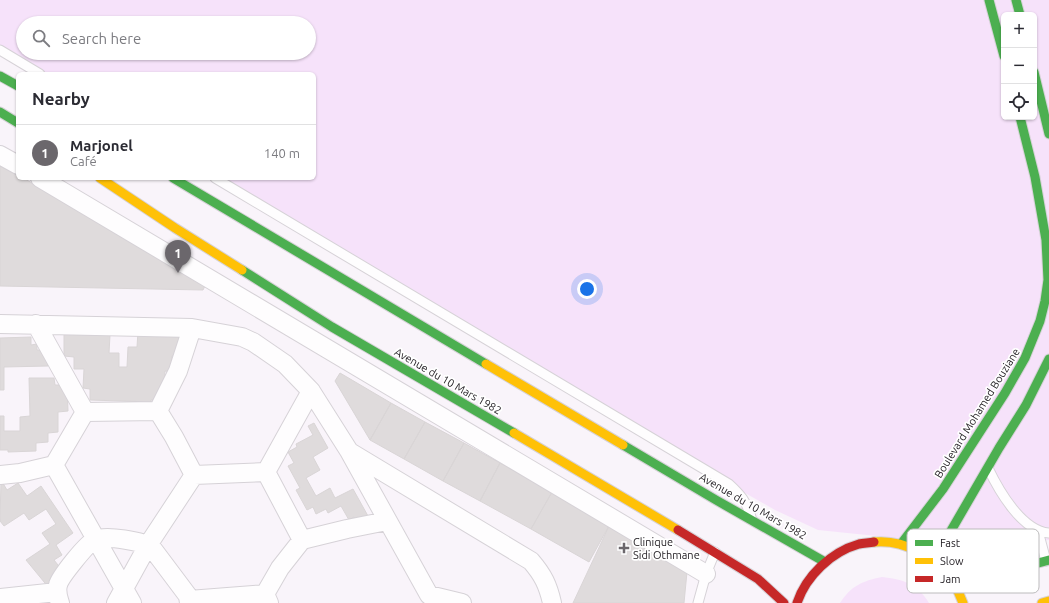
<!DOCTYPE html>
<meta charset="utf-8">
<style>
body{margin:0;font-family:Ubuntu,sans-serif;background:#f7f7f7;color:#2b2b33}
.controls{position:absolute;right:12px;top:12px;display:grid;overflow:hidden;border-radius:6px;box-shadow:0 1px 3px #0004}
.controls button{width:36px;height:36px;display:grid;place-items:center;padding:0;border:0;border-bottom:1px solid #e1e1e2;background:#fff;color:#2b2b33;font:20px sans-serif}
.you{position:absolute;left:587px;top:289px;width:14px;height:14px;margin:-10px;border:3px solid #fff;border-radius:50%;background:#1a73e8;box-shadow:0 0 0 6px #1a73e833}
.badge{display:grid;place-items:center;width:26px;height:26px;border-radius:50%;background:#6b676c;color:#fff;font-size:13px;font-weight:700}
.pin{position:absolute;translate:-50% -33px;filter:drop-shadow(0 1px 2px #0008)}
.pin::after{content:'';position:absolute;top:21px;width:14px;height:12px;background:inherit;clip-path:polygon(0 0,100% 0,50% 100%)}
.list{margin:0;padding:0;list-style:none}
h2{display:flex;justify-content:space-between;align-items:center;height:52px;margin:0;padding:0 16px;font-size:17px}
h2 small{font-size:13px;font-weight:400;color:#7c7c81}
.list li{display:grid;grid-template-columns:26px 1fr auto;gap:12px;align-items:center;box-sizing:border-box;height:56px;padding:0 16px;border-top:1px solid #e1e1e2}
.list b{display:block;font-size:15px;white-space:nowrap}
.list p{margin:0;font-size:13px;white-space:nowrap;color:#7c7c81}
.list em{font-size:13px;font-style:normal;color:#7c7c81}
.icon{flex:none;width:22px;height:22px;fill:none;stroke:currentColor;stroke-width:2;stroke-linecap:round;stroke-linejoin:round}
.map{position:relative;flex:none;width:1049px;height:603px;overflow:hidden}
.search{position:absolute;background:#fff;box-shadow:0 1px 3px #0004;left:16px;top:16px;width:300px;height:44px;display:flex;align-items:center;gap:10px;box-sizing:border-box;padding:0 14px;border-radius:22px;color:#7c7c81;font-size:15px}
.panel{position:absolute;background:#fff;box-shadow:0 1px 3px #0004;left:16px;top:72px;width:300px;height:108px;border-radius:6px}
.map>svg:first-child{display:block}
</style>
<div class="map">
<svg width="1049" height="603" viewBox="0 0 1049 603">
<rect width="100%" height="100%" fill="#f9f4fa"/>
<path fill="#f6e2fa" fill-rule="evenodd" d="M 0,0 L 1049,0 L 1049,540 L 984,547 L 818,530 L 775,510 L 543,378 L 215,178 L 314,178 L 314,74 L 44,74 L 0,47 ZM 1004,15 L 1034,15 L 1034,117 L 1004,117 ZM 23,23 L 309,23 L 309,53 L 23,53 Z
M 882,577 C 902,579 918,584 929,603 L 840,603 C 851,586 862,581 882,577 Z"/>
<path fill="#dfdbdc" stroke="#d9d5d6" d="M 0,166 L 18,175 L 18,178 L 23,178 L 208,280 L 203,290 L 0,286 Z
M 138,331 L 183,332 L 183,356 L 172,356 L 172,372 L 165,371 L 164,395 L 158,400 L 151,400 L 151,402 L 90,400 L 90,389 L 83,388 L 84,369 L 74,369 L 74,357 L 64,356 L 64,334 L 110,335 L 109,353 L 119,353 L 119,367 L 127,367 L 128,347 L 137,347 Z
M 31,337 L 31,345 L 37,344 L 37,350 L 48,350 L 48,366 L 4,367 L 4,390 L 0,390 L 0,338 Z
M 340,373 L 391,403 L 370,440 L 335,381 Z
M 29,378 L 54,378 L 55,385 L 67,385 L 68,411 L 58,412 L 58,432 L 48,433 L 48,442 L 36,443 L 36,451 L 8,452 L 8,450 L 0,450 L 0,416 L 4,416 L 4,431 L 20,431 L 20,417 L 30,416 Z
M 391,403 L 425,422 L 404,459 L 370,440 Z
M 425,422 L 464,443 L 443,481 L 404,459 Z
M 314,423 L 328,448 L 313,457 L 320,470 L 306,478 L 316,496 L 330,488 L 335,498 L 353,489 L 368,516 L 357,522 L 354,517 L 349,520 L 341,506 L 328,513 L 326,509 L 316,514 L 313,507 L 307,510 L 296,490 L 300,488 L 288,466 L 294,463 L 288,452 L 297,447 L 296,444 L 313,435 L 308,426 Z
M 464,443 L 500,463 L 480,501 L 443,481 Z
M 500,463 L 552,492 L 531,529 L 480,501 Z
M 1,480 L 7,490 L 18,483 L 27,496 L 41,486 L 73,533 L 56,545 L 62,555 L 54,560 L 62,570 L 49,588 L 26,560 L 50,544 L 42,533 L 56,524 L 46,509 L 29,520 L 24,513 L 4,526 L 0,521 Z
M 552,492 L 610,524 L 589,562 L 531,529 Z
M 610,524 L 687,572 L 684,603 L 573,603 Z"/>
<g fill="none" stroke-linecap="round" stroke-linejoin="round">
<defs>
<path id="lane" d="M 0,50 L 40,74
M 215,178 L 729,484 C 740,494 747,502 751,517
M 988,468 C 999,491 1022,531 1049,533
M 1038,531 L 1046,561
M 698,603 L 706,574 L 715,552"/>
<path id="street" d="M 0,155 L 18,165
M 40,178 L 706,574
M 0,324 L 192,328 L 242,337 L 253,342 L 285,364 L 311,391 L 349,451 L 429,595 L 462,603
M 158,411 L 178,371 L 192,328
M 158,411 L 174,437 L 194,475
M 85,412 L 158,411
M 350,452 L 531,561 C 543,575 548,585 552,603
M 54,465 L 132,603
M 0,475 L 20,473 L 54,465 L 85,412 L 36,324
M 194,475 L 266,472
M 302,540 L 266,472 L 311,391
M 265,594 L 280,568 L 302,540 L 347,529 L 387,521
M 0,598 L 57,592
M 189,600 L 265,594 L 269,603
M 60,603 C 58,597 56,592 58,585 C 60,577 87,543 95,540 C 106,535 143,541 152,548 L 188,596 L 189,603
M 116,603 L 148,545 L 194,475"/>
<path id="fast" d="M 989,0 L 1004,56
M 1016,0 L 1020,15
M 1034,72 L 1049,134
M 0,76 L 18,86
M 0,112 L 18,123
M 173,178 L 486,364
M 242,270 L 332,327 L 514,433
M 623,445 L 716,500 L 825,562
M 901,544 L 943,489 L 1005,393 L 1025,358 L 1040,321 L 1045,301 L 1048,280 L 1046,240 L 1035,177 L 1020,117
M 934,560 L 999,448 L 1026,405 L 1049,359
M 956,585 L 1049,560"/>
<path id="slow" d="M 100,178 L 175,228 L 242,270
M 486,364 L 623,445
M 514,433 L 678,530
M 874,542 C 905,539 934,557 952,581 C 957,587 960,596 963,603
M 1042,603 L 1049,601"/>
<path id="jam" d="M 678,530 L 758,579 L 784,603
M 797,603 C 806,576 831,552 859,544 C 864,543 869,543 874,542"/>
</defs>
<use href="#lane" stroke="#d6d2d7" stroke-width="11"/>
<use href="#street" stroke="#d6d2d7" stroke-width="20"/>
<use href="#fast" stroke="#d6d2d7" stroke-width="11"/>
<use href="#slow" stroke="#d6d2d7" stroke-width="11"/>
<use href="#jam" stroke="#d6d2d7" stroke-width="11"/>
<use href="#lane" stroke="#fefdfe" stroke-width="9"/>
<use href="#street" stroke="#fefdfe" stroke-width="18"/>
<use href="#fast" stroke="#4caf50" stroke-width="9"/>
<use href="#slow" stroke="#ffc107" stroke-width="9"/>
<use href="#jam" stroke="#c62828" stroke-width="9"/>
</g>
<path fill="#6b676c" stroke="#fff" stroke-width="1.5" d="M622 542h4v4h4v4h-4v4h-4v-4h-4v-4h4z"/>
<g text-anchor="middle" stroke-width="3.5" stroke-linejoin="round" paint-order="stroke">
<g font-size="11" fill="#1f1b20" stroke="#fff">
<text transform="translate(448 381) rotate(30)" y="4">Avenue du 10 Mars 1982</text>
<text transform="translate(977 413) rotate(-58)" y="4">Boulevard Mohamed Bouziane</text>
<text transform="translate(753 506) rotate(30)" y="4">Avenue du 10 Mars 1982</text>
</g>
<g font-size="11" fill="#1f1b20" stroke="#fff" text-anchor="start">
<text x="633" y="546">Clinique<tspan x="633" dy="13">Sidi Othmane</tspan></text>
</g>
</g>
<rect x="907" y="529" width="132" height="64" rx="6" fill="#fff" stroke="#bcbbbc" stroke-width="1"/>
<rect x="915" y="540" width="18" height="6" fill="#4caf50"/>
<rect x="915" y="558" width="18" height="6" fill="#ffc107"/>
<rect x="915" y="576" width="18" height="6" fill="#c62828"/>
<g font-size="11" fill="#1f1b20">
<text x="940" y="547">Fast</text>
<text x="940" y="565">Slow</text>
<text x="940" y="583">Jam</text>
</g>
</svg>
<div class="controls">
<button>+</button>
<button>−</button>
<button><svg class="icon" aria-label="locate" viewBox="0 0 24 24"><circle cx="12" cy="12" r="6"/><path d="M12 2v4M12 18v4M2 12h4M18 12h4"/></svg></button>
</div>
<div class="you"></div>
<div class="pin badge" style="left:178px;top:273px">1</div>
<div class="search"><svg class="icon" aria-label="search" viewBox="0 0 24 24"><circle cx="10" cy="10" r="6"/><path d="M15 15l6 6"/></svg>Search here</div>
<section class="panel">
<h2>Nearby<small></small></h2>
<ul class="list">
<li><span class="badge">1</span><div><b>Marjonel</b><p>Café</p></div><em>140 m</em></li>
</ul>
</section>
</div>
